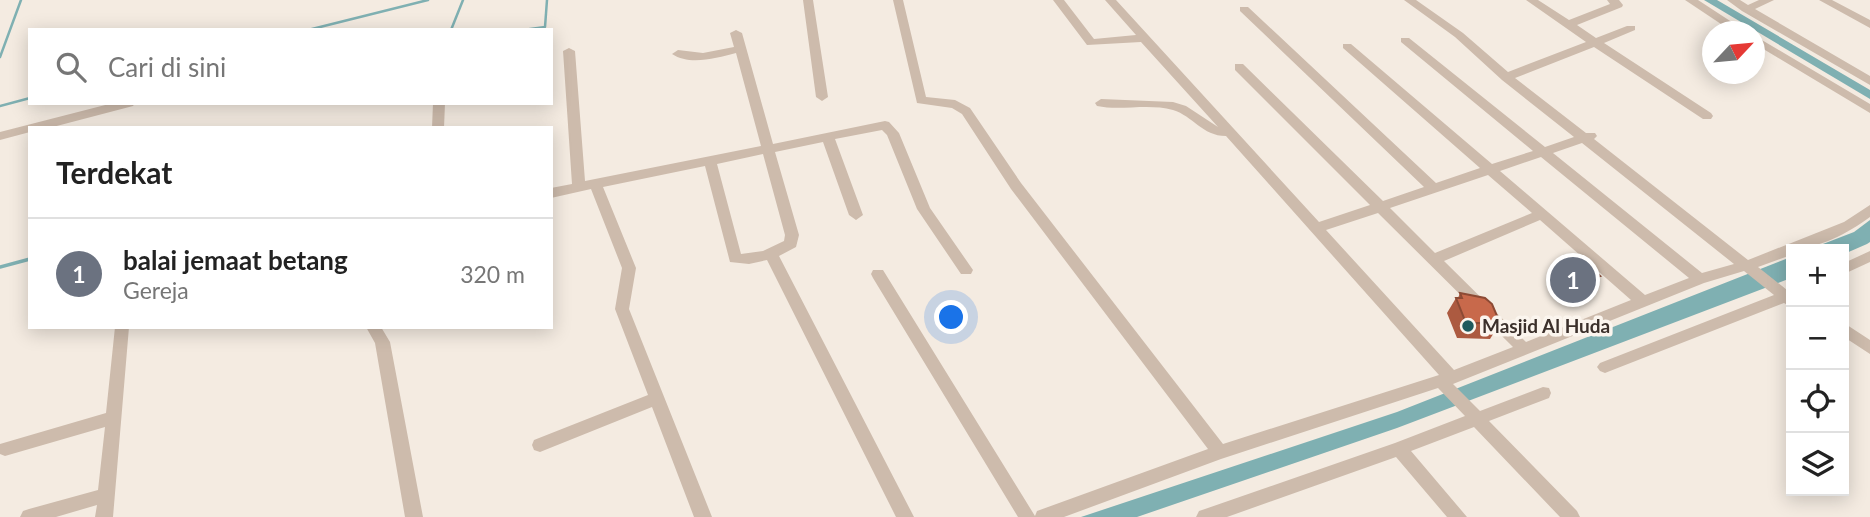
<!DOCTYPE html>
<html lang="id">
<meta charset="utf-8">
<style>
body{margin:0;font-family:Lato,sans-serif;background:#f6f6f6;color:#222}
.controls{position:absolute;right:21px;bottom:21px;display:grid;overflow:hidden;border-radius:0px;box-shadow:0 4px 18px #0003}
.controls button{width:63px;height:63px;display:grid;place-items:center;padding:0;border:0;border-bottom:2px solid #e0e0e0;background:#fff;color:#222;font:35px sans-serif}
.compass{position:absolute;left:1702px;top:21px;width:63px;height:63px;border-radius:50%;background:#fff;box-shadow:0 4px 18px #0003;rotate:64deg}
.you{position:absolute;left:952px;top:318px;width:24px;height:24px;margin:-18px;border:5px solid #fff;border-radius:50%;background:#1a73e8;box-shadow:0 0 0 10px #1a73e833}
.badge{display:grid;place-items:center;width:46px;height:46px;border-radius:50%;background:#b45309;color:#fff;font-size:23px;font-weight:700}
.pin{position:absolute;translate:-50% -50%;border:4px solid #fff;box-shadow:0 2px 7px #0006}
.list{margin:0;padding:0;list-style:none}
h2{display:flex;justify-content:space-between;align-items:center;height:91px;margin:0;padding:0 28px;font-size:30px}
h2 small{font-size:23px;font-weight:400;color:#767676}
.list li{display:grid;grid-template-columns:46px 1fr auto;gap:21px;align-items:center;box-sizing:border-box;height:112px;padding:0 28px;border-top:2px solid #e0e0e0}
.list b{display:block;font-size:26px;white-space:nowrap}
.list p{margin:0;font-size:23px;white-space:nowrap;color:#767676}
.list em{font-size:23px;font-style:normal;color:#767676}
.icon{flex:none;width:38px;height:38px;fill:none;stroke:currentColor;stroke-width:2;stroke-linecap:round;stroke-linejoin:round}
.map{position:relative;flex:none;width:1870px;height:517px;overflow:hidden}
.search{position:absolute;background:#fff;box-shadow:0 4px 18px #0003;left:28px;top:28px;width:525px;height:77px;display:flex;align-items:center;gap:18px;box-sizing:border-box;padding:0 24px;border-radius:0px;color:#767676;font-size:26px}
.panel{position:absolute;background:#fff;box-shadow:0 4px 18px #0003;left:28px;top:126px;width:525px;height:203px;border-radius:0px}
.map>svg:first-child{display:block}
</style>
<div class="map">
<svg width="1870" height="517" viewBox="0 0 1870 517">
<rect width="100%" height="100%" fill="#f4ebe1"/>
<path fill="#7fb0b2" d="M 1704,0 L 1717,0 L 1870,90 L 1870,99 Z
M 1870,220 L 1870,242 L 1867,244 L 1844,254 L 1844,249 L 1810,249 L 1854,232 Z
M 1791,257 L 1791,278 L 1397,428 L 1137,517 L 1081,517 L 1397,412 Z"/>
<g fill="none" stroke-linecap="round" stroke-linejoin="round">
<path stroke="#7fb0b2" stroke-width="2.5" d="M 308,30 L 428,0
M 451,30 L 463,0
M 523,30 L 545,27 L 547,0
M 0,57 L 21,0
M 0,106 L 30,98"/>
<path stroke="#7fb0b2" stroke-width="3.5" d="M 0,267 L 30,259"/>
<path fill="#cdbbac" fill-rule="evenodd" d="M 803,0 L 813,0 L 828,97 L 822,101 L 816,97 Z
M 893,0 L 903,0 L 926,97 L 955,100 L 970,108 L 1021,183 L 1223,444 L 1439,375 L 1226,136 C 1202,136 1193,116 1173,110 C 1148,103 1121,111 1097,106 L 1095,103 L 1101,99 L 1173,102 L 1186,106 L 1218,127 L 1141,42 L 1087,45 L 1053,0 L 1064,0 L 1094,39 L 1136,35 L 1105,0 L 1116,0 L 1319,222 L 1370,205 L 1235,70 L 1235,64 L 1243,64 L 1383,201 L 1424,187 L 1240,11 L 1240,7 L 1248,7 L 1436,183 L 1480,168 L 1343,48 L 1343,44 L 1351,44 L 1492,164 L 1533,151 L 1401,42 L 1401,38 L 1409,38 L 1545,147 L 1574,137 L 1502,80 L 1455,37 L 1404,0 L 1416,0 L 1463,33 L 1508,72 L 1586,42 L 1526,0 L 1538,0 L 1569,20 L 1610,4 L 1607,0 L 1619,0 L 1623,5 L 1622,7 L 1577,25 L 1596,38 L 1627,26 L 1635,26 L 1635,30 L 1604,43 L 1711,113 L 1713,116 L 1711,119 L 1703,119 L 1594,47 L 1515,78 L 1586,133 L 1595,133 L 1597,136 L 1594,139 L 1748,260 L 1844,222 L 1870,205 L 1870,217 C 1848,233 1819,249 1791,249 L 1791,255 L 1758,267 L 1787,290 L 1791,290 L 1791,307 L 1784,303 L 1610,371 L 1605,373 L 1600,371 L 1597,367 L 1600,363 L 1774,295 L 1744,271 L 1704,283 L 1453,384 L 1480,411 L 1543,387 L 1549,388 L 1551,393 L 1549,398 L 1489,421 L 1577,511 L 1580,517 L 1560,517 L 1474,427 L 1411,451 L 1467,517 L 1447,517 L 1396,457 L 1227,517 L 1196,517 L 1199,511 L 1205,509 L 1395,443 L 1465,416 L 1438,388 L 1221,459 L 1064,517 L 1018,517 L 873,278 L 871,274 L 873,270 L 883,270 L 1035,516 L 1037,511 L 1208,449 L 1011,189 L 962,114 L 952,108 L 917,103 ZM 1582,143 L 1734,264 L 1702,273 L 1553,153 ZM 1541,157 L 1689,278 L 1645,295 L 1500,171 ZM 1488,175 L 1532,213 L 1435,253 L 1390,208 ZM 1378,213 L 1513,347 L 1454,370 L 1326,230 ZM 1540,220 L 1631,300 L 1526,342 L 1444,261 Z
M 1685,0 L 1698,0 L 1747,32 L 1733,32 Z
M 1727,0 L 1740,0 L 1748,5 L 1759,0 L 1774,0 L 1755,9 L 1870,76 L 1870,85 L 1742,11 Z
M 1819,0 L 1832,0 L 1870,20 L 1870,28 Z
M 736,30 L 742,33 L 773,144 L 885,121 L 889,122 L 899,133 L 930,208 L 973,270 L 971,274 L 961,274 L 917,209 L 887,135 L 882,130 L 835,139 L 863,215 L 856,220 L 849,215 L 823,142 L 775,152 L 799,235 L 796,247 L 779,256 L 914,517 L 896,517 L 767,260 L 749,264 L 730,262 L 705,166 L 603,187 L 636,268 L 629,309 L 712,517 L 694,517 L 652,407 L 540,452 L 534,450 L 532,445 L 534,440 L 648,395 L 615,309 L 622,268 L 591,189 L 551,198 L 551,188 L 572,184 L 563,51 L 569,48 L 575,51 L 585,181 L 761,146 L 736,53 C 716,58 690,66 672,54 L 678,50 L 703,53 L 734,47 L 730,33 ZM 763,154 L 785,235 L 784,241 L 763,251 L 741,254 L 717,164 Z
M 1755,36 L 1870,104 L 1870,113 L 1755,44 Z
M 113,103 L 135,103 L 133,106 L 49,128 L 30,128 L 30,132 L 0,140 L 0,132 Z
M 433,103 L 445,103 L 444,128 L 432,128 Z
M 1870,251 L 1870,262 L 1844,274 L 1844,263 Z
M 1844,323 L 1870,340 L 1870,354 L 1844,337 Z
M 115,327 L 129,327 L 113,517 L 95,517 L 97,505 L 56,517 L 20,517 L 23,511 L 29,509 L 98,490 L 105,427 L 5,456 L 0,454 L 0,444 L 106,413 Z
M 366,327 L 381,327 L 390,342 L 423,517 L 405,517 L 375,343 Z"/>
</g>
<path fill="#ac5a40" d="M 1561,262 L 1592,287 L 1574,292 L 1554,273 Z
M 1460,293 L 1500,323 L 1490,339 L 1457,338 L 1447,313 L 1456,298 L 1458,298 Z"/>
<path fill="#8c4a34" d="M 1600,276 L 1592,287 L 1574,292 L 1581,281 Z"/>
<path fill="#c8694b" stroke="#8c4a34" stroke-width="2" d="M 1578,257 L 1600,276 L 1581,281 L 1561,262 Z
M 1460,293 L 1485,298 L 1492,304 L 1500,323 L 1466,323 L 1456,298 L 1462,298 Z"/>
<circle fill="#1f5a5e" stroke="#fbf5ee" stroke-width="2.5" cx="1468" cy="326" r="7"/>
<g text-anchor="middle" stroke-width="7" stroke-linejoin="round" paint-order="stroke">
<g font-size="19" font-weight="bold" fill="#3b302b" stroke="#fbf5ee" text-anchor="start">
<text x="1482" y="333">Masjid Al Huda</text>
</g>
</g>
</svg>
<div class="controls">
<button>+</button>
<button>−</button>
<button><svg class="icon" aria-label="locate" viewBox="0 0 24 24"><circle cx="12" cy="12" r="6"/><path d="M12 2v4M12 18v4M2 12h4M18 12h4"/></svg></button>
<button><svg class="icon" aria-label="layers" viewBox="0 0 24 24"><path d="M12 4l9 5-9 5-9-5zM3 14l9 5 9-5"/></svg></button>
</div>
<svg class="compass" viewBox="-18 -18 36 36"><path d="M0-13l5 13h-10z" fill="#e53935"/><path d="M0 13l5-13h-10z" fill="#767676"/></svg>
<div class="you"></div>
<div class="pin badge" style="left:1573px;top:280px;background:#6b7280">1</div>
<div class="search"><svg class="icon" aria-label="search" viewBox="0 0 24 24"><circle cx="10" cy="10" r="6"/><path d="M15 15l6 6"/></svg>Cari di sini</div>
<section class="panel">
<h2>Terdekat<small></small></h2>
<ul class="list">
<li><span class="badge" style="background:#6b7280">1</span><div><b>balai jemaat betang</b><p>Gereja</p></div><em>320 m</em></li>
</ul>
</section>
</div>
